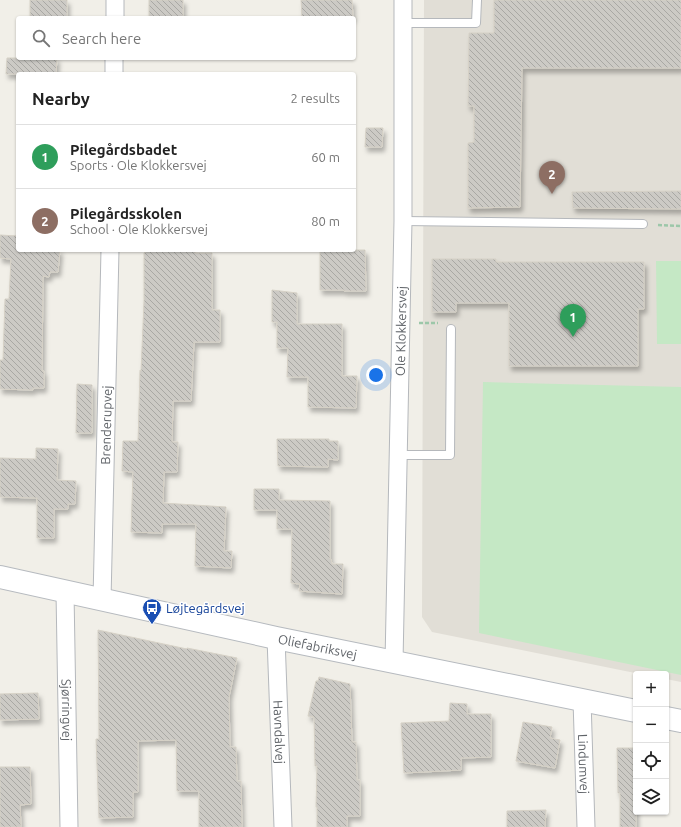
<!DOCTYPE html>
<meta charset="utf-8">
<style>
body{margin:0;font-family:Ubuntu,sans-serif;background:#f2f2f2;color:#222}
.controls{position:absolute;right:12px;bottom:12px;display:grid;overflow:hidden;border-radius:4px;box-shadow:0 1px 3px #0004}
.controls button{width:36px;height:36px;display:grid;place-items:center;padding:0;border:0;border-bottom:1px solid #e0e0e0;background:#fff;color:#222;font:20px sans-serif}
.you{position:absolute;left:376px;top:375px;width:14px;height:14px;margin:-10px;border:3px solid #fff;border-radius:50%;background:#1a73e8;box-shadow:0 0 0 6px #1a73e833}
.badge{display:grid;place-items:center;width:26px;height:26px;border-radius:50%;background:#ea4335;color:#fff;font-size:13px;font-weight:700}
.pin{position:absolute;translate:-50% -33px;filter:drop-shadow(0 1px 2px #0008)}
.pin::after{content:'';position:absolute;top:21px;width:14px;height:12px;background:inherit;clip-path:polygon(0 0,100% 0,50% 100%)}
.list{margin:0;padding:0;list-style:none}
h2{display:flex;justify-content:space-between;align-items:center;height:52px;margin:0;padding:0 16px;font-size:17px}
h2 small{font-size:13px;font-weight:400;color:#767676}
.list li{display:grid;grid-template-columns:26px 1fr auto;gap:12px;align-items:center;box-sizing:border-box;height:64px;padding:0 16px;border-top:1px solid #e0e0e0}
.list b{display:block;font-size:15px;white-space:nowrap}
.list p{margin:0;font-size:13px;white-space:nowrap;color:#767676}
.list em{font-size:13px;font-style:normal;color:#767676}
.icon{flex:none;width:22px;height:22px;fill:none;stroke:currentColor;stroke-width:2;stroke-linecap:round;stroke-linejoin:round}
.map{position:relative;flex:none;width:681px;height:827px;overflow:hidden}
.search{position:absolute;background:#fff;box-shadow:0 1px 3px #0004;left:16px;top:16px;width:340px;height:44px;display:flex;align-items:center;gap:10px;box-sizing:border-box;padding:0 14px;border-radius:4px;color:#767676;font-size:15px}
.panel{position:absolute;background:#fff;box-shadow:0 1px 3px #0004;left:16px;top:72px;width:340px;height:180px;border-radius:4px}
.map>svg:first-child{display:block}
</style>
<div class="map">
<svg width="681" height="827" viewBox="0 0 681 827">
<defs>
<pattern id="building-back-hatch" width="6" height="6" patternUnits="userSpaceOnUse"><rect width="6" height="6" fill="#cccac5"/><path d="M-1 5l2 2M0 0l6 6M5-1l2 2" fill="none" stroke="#a9a8a4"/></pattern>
<filter id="shadow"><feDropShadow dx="2.5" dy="4.5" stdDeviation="2" flood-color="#0004"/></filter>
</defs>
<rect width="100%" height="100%" fill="#f1efe8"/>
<path fill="#e1ded6" d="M 424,0 L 681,0 L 681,682 L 666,679 L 666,674 L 640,674 L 432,632 L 422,617 Z"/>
<path fill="#c5e8c5" d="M 656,261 L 681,261 L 681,344 L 657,344 Z
M 483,382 L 681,387 L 681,675 L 479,633 Z"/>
<path fill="url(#building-back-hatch)" stroke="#d6d1c6" filter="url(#shadow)" d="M 30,0 L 67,0 L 67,18 L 30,18 Z
M 149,0 L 183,0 L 183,18 L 149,18 Z
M 301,0 L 352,0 L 353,18 L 302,18 Z
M 494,0 L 681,0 L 681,68 L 522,68 L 520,207 L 468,208 L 468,143 L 474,142 L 474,106 L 468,106 L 469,33 L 494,33 Z
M 7,58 L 57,58 L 56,74 L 6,74 Z
M 366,128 L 383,128 L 382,147 L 365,147 Z
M 681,191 L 681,209 L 573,208 L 572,192 Z
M 0,235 L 18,236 L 18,250 L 60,250 L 58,272 L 50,272 L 49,277 L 43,276 L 42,371 L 44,371 L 44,388 L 33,388 L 33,390 L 0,389 L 0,360 L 3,360 L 5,299 L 9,299 L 11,259 L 0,258 Z
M 146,250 L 195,250 L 195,253 L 212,253 L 212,310 L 220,310 L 220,342 L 194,342 L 191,401 L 173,401 L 172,442 L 178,442 L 177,472 L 164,472 L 163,503 L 226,507 L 224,551 L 232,551 L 231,568 L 195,566 L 196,524 L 162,524 L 162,533 L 131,532 L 133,472 L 122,471 L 123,441 L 138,441 L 140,370 L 141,371 L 144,301 L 144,253 L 146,252 Z
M 320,250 L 365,250 L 366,291 L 344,291 L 344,290 L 320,290 Z
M 432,259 L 496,259 L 496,262 L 644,262 L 644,309 L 638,309 L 638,366 L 509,366 L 509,303 L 456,303 L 456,312 L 432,312 Z
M 272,290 L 297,293 L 297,324 L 342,324 L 342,376 L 357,376 L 356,408 L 308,407 L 308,377 L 287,377 L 288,348 L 277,348 L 277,322 L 272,322 Z
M 77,384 L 92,385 L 92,433 L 76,433 Z
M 277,439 L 329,439 L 329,441 L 338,441 L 338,460 L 328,459 L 328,467 L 278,466 Z
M 36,448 L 58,449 L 57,480 L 76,481 L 75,504 L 68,504 L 68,509 L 54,509 L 54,538 L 37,538 L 37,498 L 0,497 L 0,458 L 36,459 Z
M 254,489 L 279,489 L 279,500 L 330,501 L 330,559 L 331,559 L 332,564 L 343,564 L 342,594 L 299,591 L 300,584 L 291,583 L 292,529 L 277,529 L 277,510 L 254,510 Z
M 98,630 L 187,649 L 187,648 L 237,658 L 229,697 L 230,747 L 236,747 L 237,781 L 241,781 L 242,827 L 199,827 L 199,791 L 177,791 L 176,740 L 138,741 L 138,792 L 133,792 L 133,817 L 99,818 L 96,739 L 99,739 Z
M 319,677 L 350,684 L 352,742 L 356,742 L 357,780 L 360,780 L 360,816 L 347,816 L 347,827 L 317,827 L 317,807 L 316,807 L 317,766 L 315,766 L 314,717 L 308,716 L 316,681 L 318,681 Z
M 38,693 L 39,719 L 0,720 L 0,694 Z
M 450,703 L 467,704 L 467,714 L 491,714 L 491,757 L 461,758 L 461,770 L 404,773 L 401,723 L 449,721 Z
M 523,722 L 552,727 L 550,738 L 560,740 L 555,768 L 516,761 Z
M 617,748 L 636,748 L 636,827 L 620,827 L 620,793 L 618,793 Z
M 0,767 L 30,767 L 31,804 L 20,805 L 21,827 L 0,827 Z
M 546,810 L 545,827 L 507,827 L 507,811 Z"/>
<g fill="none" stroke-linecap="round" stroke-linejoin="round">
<defs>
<path id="lane" d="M 403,23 L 476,23 L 477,0
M 403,221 L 643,224
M 398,455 L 450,455 L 451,329"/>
<g id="street">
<path d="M 115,18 L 115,0"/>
<path d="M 114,74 L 114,58"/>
<path id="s1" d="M 65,592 L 69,827"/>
<path id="s2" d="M 102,600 L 110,250"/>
<path id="s3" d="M 276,638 L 283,827"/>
<path id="s4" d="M 394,662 L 403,221 L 403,0"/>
<path id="s5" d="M 582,700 L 586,827"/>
</g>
<g id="secondary">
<path id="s6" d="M 0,577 L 276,638 L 636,711"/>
<path d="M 666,718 L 681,721"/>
</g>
</defs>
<use href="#lane" stroke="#b5b8bc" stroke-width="10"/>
<use href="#street" stroke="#b5b8bc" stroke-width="19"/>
<use href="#secondary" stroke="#b6babf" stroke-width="24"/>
<path stroke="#9cc7a9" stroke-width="2.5" stroke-dasharray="4 2" stroke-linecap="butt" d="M 658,225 L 681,226
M 419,323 L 438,323"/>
<use href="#lane" stroke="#fff" stroke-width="8"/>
<use href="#street" stroke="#fff" stroke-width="17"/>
<use href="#secondary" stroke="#fff" stroke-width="22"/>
</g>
<defs>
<symbol id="bus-pin" viewBox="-11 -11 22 30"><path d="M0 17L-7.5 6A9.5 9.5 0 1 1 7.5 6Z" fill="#1a4fb4" stroke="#fff"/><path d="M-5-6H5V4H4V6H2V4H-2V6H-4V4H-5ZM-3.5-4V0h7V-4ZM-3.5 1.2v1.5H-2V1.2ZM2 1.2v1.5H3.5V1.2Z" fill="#fff"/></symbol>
</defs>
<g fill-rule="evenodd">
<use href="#bus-pin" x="141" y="597" width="22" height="30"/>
</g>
<g text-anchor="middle" stroke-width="3" stroke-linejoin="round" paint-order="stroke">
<g font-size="13" fill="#5f6368" stroke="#fff">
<text dy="5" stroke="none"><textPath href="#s4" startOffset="331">Ole Klokkersvej</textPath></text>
<text dy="5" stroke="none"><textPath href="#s2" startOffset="175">Brenderupvej</textPath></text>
<text dy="5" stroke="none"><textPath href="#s6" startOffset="325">Oliefabriksvej</textPath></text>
<text dy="5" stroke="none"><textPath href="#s1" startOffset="118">Sjørringvej</textPath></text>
<text dy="5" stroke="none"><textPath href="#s3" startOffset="94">Havndalvej</textPath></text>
<text dy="5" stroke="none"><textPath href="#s5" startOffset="64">Lindumvej</textPath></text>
</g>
<g font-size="13" fill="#164399" stroke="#fff" text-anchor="start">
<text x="166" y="613">Løjtegårdsvej</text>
</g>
</g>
</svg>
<div class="controls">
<button>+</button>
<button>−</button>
<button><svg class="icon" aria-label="locate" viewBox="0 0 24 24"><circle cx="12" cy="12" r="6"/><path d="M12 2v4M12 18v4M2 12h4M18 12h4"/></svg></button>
<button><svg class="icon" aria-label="layers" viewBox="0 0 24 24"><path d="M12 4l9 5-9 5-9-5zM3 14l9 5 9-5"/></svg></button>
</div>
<div class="you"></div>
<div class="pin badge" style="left:573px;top:337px;background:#2e9e5b">1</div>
<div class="pin badge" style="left:552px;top:194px;background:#8d6e63">2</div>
<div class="search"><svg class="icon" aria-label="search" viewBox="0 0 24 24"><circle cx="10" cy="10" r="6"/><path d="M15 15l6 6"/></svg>Search here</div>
<section class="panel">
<h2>Nearby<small>2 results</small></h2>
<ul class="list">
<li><span class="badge" style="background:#2e9e5b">1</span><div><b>Pilegårdsbadet</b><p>Sports · Ole Klokkersvej</p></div><em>60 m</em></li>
<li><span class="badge" style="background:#8d6e63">2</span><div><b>Pilegårdsskolen</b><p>School · Ole Klokkersvej</p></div><em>80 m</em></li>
</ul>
</section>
</div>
